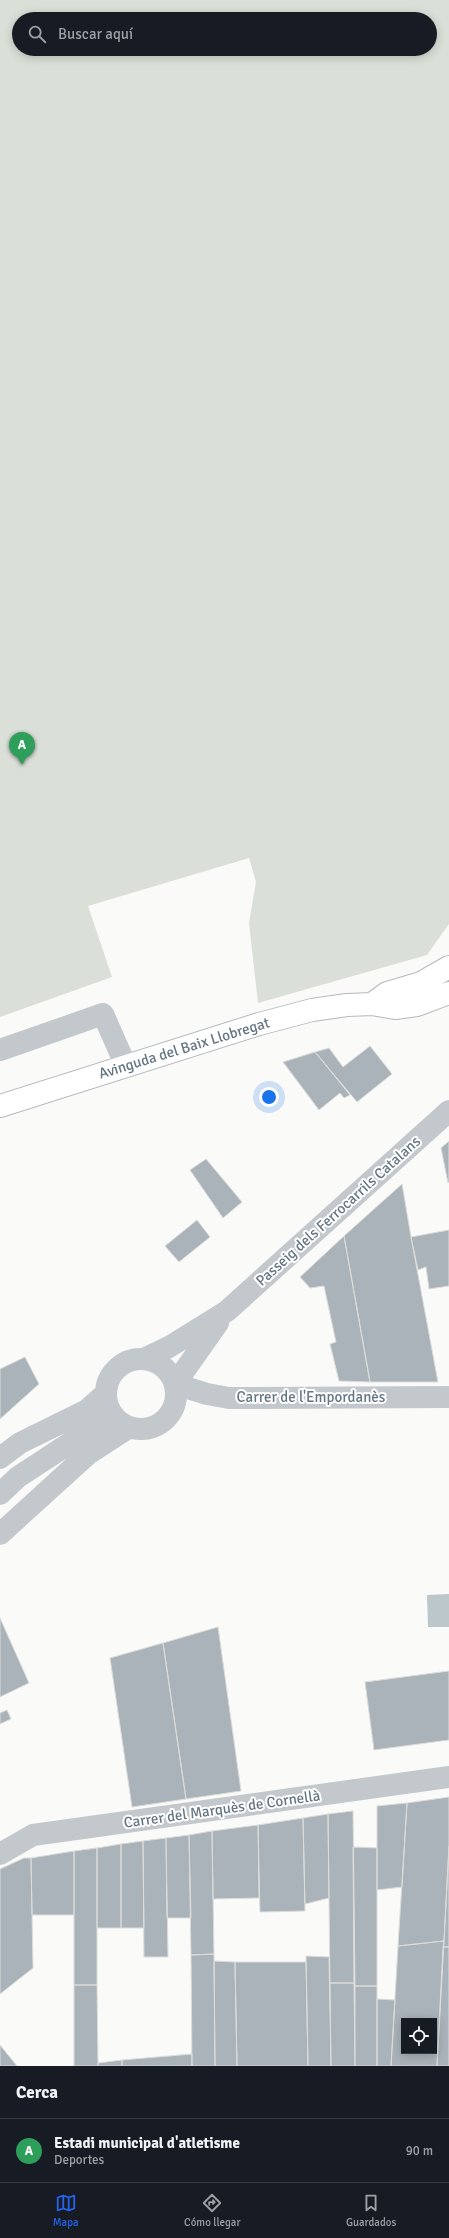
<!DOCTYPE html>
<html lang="es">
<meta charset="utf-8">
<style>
body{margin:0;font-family:Signika,sans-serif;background:#242831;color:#f1f3f6}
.controls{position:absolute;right:12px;bottom:12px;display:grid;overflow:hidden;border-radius:0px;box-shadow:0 2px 10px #0003}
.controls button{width:36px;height:36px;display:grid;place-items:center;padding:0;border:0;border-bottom:1px solid #363941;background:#171b24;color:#f1f3f6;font:20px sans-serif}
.you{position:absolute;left:269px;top:1097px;width:14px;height:14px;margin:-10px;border:3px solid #fff;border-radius:50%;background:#1a73e8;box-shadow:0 0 0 6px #1a73e833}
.badge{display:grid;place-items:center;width:26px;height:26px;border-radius:50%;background:#2563eb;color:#fff;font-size:13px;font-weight:700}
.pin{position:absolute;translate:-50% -33px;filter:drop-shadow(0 1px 2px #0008)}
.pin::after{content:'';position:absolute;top:21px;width:14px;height:12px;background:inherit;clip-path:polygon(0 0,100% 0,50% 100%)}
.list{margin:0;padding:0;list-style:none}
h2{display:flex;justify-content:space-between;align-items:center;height:52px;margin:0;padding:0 16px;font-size:17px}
h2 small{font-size:13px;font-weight:400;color:#9ea1a6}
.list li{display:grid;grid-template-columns:26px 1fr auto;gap:12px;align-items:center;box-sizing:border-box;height:64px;padding:0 16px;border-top:1px solid #363941}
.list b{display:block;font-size:15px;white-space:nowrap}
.list p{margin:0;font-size:13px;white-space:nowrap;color:#9ea1a6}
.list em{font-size:13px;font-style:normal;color:#9ea1a6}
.icon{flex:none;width:22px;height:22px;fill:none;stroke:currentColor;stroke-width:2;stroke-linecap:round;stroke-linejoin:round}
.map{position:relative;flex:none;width:449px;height:2066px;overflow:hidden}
.search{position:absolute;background:#171b24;box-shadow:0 2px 10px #0003;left:12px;right:12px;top:12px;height:44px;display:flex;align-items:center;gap:10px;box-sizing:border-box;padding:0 14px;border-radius:22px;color:#9ea1a6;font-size:15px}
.sheet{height:116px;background:#171b24}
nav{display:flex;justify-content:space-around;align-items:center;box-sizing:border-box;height:56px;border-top:1px solid #363941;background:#171b24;font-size:11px;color:#9ea1a6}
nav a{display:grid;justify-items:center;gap:2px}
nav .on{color:#2563eb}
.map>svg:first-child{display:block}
</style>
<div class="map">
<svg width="449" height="2066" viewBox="0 0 449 2066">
<rect width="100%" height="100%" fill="#fafaf8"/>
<path fill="#dadfd7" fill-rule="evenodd" d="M 0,0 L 449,0 L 449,924 L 427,955 L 258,1003 L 249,923 L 256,882 L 249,858 L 88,906 L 112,977 L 0,1017 ZM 19,19 L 430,19 L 430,49 L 19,49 Z"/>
<path fill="#bbc7cb" d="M 449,1594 L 449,1627 L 428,1627 L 427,1595 Z"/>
<path fill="#aab3b9" stroke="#dcdcda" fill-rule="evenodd" d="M 370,1046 L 392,1074 L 357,1102 L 315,1052 L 329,1048 L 343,1067 Z
M 315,1052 L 350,1095 L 344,1098 L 340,1093 L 319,1110 L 283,1062 Z
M 449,1141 L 449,1182 L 448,1183 L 441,1148 Z
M 206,1159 L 242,1202 L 223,1218 L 190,1170 Z
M 402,1184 L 411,1237 L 438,1382 L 370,1382 L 344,1236 Z
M 197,1220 L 210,1237 L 179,1262 L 165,1246 Z
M 449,1230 L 449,1286 L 429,1289 L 426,1267 L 418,1270 L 411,1237 Z
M 344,1236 L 370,1382 L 339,1381 L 330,1344 L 336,1342 L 324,1286 L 310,1288 L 300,1277 Z
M 25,1357 L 39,1384 L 0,1419 L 0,1369 Z
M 0,1618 L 29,1683 L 0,1697 Z
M 218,1627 L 241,1791 L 186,1799 L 163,1643 Z
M 163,1643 L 186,1799 L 132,1807 L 110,1658 Z
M 449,1671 L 449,1740 L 374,1750 L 365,1682 Z
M 7,1710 L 11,1719 L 0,1724 L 0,1713 Z
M 449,1797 L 449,1846 L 444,1941 L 398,1946 L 407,1803 Z
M 407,1803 L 402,1887 L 377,1890 L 377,1806 Z
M 353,1811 L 355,1983 L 330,1983 L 328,1814 Z
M 328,1814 L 329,1898 L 305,1904 L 303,1818 Z
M 303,1818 L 305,1911 L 260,1912 L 258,1825 Z
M 258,1825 L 259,1898 L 213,1899 L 212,1831 Z
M 212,1831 L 214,1954 L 191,1955 L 189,1835 Z
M 189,1835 L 191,1918 L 167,1918 L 166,1838 Z
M 166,1838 L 168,1957 L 144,1957 L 143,1841 Z
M 143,1841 L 144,1928 L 121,1928 L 121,1844 Z
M 121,1844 L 121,1928 L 97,1928 L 97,1848 Z
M 449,1846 L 449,1947 L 443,1947 L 444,1941 Z
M 353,1847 L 377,1848 L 377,1986 L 354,1986 Z
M 97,1848 L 97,1985 L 74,1985 L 74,1851 Z
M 74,1851 L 74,1915 L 32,1915 L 31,1858 Z
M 24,1858 L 31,1858 L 33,1968 L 0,1994 L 0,1869 Z
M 444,1941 L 437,2066 L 391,2066 L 398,1946 ZM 404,2021 L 434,2021 L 434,2051 L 404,2051 Z
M 443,1947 L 449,1947 L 449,2066 L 437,2066 Z
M 214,1954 L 215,2066 L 192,2066 L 191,1955 Z
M 306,1956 L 329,1957 L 331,2066 L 308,2066 Z
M 214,1961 L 235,1962 L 237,2066 L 215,2066 Z
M 235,1962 L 306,1962 L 308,2066 L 237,2066 Z
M 330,1983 L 355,1983 L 355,2066 L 331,2066 Z
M 74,1985 L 97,1985 L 98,2066 L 74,2066 Z
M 354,1986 L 377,1986 L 377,2066 L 355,2066 Z
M 377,1999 L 395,2000 L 391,2066 L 377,2066 Z
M 0,2045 L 17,2066 L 0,2066 Z
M 192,2054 L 192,2066 L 122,2066 L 122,2060 Z
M 122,2060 L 122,2066 L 98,2066 L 98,2063 Z"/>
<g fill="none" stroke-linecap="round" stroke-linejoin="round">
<defs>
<path id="major" d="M 372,1004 L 387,993 L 421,983 L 449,967
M 0,1106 L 259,1024 L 312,1010 L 347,1005 L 372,1004 L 395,1008 L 417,1005 L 449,993"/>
</defs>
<use href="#major" stroke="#b5babe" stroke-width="24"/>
<path stroke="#c3c8cc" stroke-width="22" d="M 0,1050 L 103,1014 L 126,1066
M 218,1323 L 175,1384 L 207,1394 L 229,1398 L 449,1397
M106 1394a35 35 0 1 1 70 0a35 35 0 1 1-70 0Z
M 144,1359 L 169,1347 L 227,1311 L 449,1111
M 0,1458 L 20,1443 L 87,1410 L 105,1394
M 0,1494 L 18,1477 L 102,1422
M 0,1534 L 88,1454 L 128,1428
M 0,1854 L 33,1835 L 449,1777"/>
<use href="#major" stroke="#fff" stroke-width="22"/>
</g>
<g text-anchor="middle" stroke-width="4" stroke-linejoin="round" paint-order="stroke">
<g font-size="15" fill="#657683" stroke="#fff">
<text transform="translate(184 1048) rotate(-17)" y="5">Avinguda del Baix Llobregat</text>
<text transform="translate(338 1211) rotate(-42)" y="5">Passeig dels Ferrocarrils Catalans</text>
<text x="311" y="1402">Carrer de l'Empordanès</text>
<text transform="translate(222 1809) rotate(-8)" y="5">Carrer del Marquès de Cornellà</text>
</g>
</g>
</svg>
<div class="controls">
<button><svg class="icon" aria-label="locate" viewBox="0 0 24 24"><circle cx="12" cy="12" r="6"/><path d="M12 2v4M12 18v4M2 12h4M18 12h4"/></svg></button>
</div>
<div class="you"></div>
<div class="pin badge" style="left:22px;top:765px;background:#2e9e5b">A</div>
<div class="search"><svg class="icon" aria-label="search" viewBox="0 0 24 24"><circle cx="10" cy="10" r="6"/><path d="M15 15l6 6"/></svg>Buscar aquí</div>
</div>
<section class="sheet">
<h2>Cerca<small></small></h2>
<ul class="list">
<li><span class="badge" style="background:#2e9e5b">A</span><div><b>Estadi municipal d'atletisme</b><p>Deportes</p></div><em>90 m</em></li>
</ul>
</section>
<nav>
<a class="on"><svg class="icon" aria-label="map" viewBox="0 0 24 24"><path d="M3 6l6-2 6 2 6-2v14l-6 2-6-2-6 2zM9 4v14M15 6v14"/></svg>Mapa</a>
<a><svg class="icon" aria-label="directions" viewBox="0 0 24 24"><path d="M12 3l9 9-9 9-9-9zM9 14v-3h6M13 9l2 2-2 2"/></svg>Cómo llegar</a>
<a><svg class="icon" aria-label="saved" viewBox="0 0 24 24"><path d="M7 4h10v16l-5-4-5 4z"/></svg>Guardados</a>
</nav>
